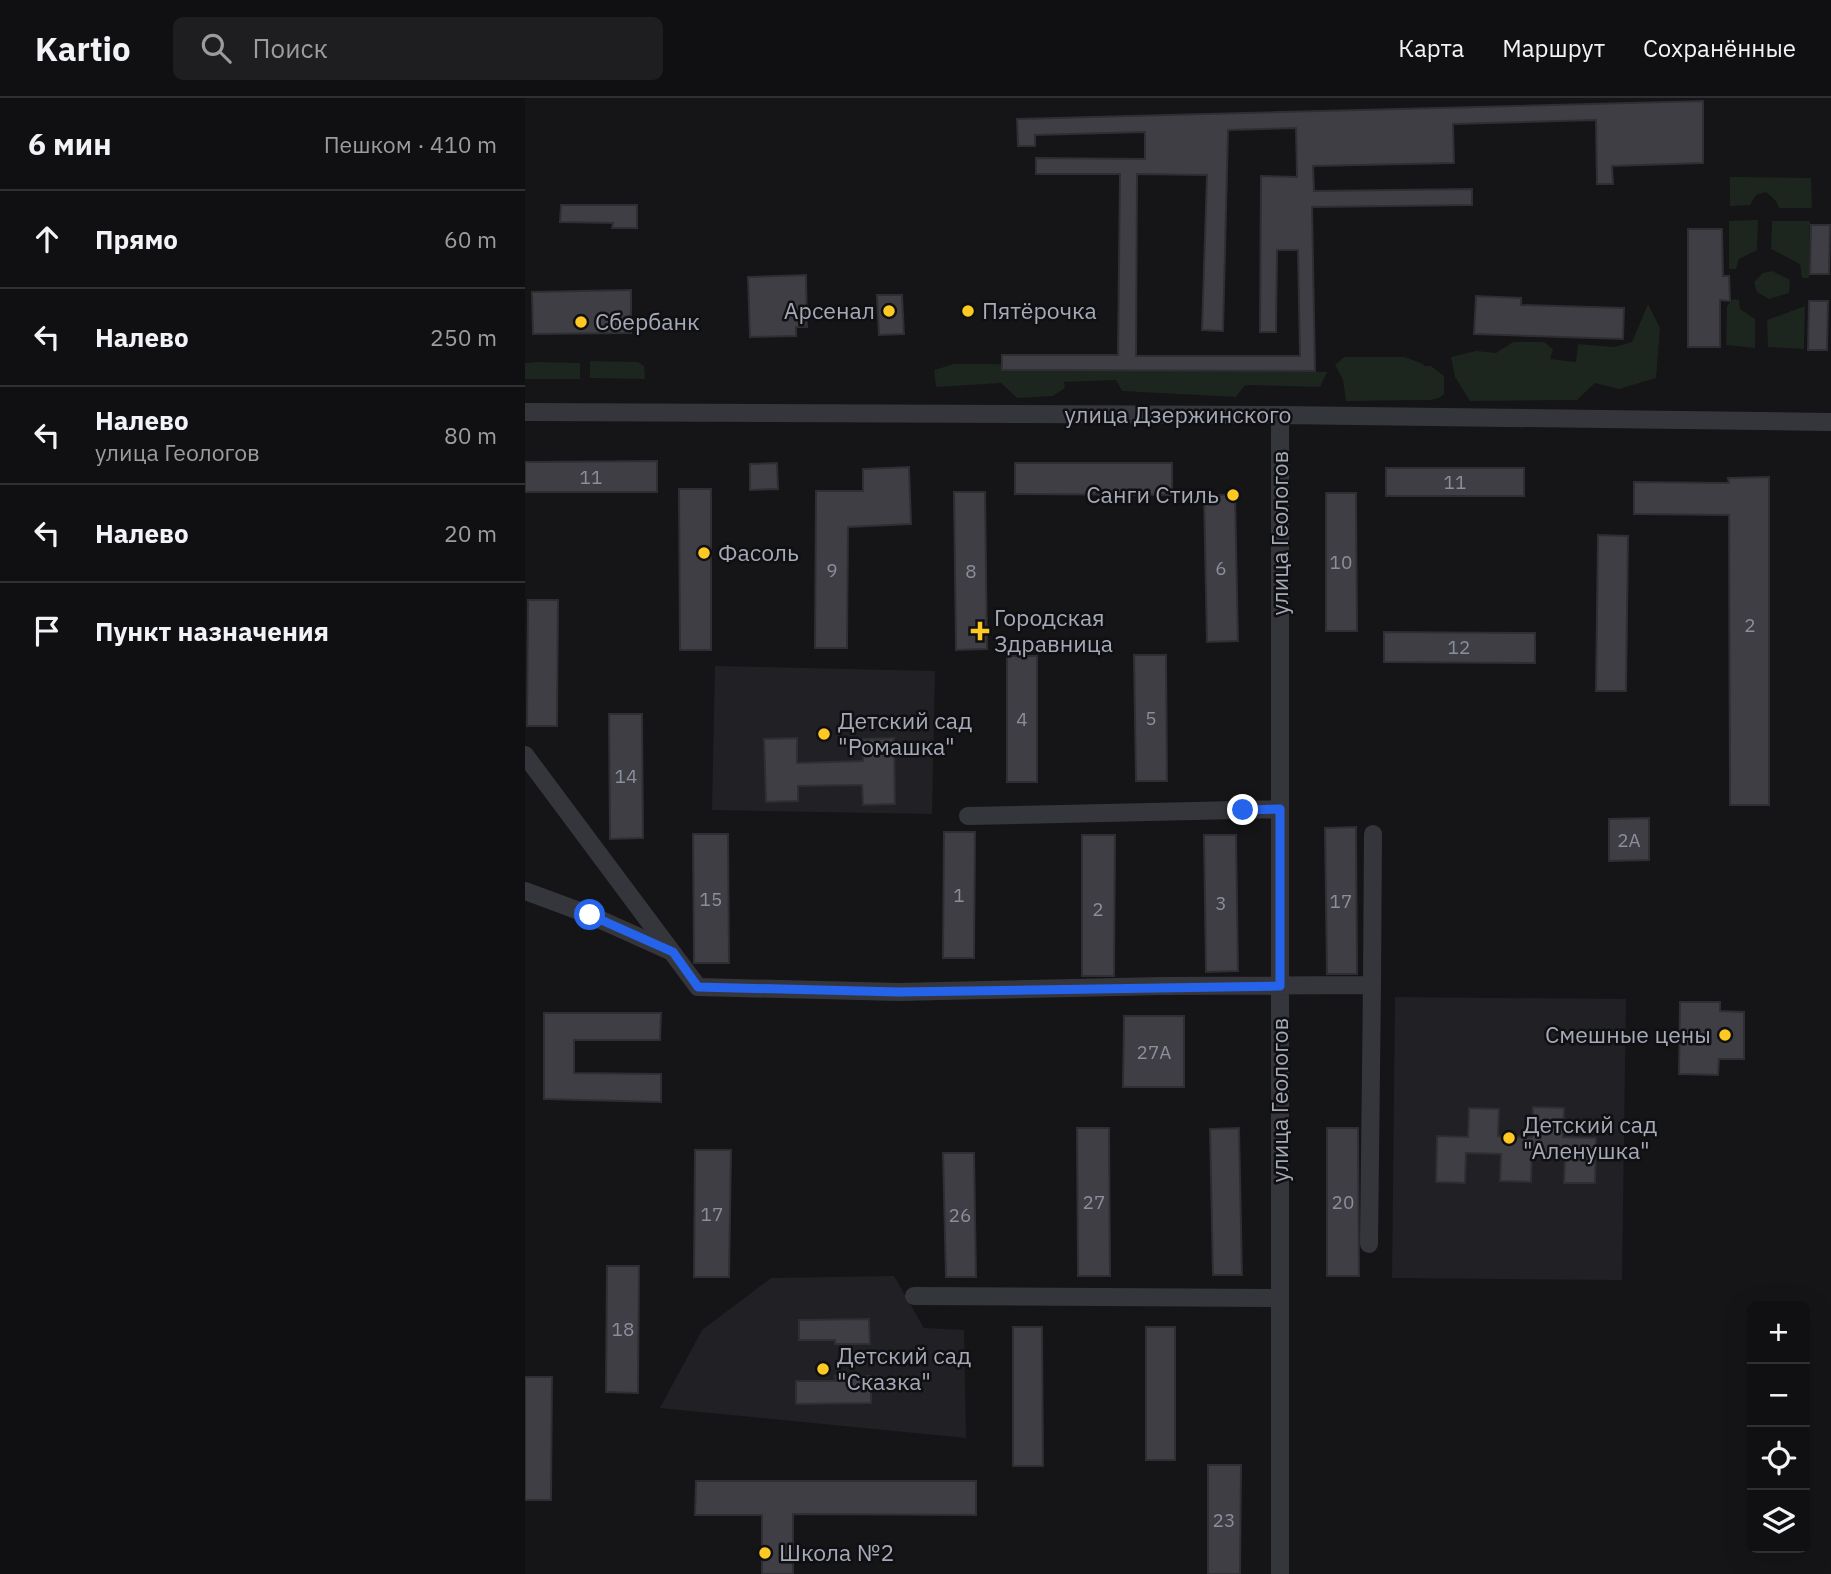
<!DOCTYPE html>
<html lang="ru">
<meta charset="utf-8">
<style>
body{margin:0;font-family:"IBM Plex Sans",sans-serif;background:#1e1d1f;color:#f1f3f6}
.controls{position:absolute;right:21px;bottom:21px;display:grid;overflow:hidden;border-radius:10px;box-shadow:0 7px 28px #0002}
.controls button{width:63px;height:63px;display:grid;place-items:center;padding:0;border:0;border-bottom:2px solid #302f31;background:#100f11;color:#f1f3f6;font:35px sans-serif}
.stop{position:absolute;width:21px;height:21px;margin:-16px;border:5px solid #2563eb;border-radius:50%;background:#fff}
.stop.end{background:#2563eb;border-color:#fff;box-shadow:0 2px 7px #0008}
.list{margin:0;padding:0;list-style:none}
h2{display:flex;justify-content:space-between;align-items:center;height:91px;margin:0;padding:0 28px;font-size:30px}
h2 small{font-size:23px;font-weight:400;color:#9c9c9f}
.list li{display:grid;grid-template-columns:46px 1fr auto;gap:21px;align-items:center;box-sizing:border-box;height:98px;padding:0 28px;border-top:2px solid #302f31}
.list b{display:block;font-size:26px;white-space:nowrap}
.list p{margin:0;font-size:23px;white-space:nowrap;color:#9c9c9f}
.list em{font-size:23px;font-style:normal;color:#9c9c9f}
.icon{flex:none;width:38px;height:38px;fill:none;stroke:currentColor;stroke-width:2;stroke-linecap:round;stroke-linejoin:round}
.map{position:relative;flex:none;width:1306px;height:1476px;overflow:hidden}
header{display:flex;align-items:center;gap:42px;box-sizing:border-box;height:98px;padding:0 35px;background:#100f11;border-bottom:2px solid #302f31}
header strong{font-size:33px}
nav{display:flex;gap:38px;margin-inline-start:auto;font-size:24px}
.search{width:490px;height:63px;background:#1e1d1f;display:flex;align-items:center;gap:18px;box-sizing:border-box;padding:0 24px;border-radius:10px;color:#9c9c9f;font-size:26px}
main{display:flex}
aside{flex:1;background:#100f11}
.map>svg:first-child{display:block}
</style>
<header>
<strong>Kartio</strong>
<div class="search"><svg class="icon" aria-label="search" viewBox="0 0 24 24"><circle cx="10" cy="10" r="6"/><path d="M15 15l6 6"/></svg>Поиск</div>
<nav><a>Карта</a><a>Маршрут</a><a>Сохранённые</a></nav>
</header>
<main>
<aside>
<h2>6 мин<small>Пешком · 410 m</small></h2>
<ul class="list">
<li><svg class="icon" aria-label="ahead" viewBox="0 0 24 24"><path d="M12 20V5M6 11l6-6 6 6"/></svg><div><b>Прямо</b></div><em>60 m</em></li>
<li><svg class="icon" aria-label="left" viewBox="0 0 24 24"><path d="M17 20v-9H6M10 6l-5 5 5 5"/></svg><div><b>Налево</b></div><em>250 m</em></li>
<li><svg class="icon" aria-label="left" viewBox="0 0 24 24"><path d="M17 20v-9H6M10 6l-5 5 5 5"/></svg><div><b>Налево</b><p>улица Геологов</p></div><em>80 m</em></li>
<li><svg class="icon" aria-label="left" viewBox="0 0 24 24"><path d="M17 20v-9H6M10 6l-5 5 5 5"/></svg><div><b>Налево</b></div><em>20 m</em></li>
<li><svg class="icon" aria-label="arrive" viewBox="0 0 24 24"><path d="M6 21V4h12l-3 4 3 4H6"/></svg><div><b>Пункт назначения</b></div></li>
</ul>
</aside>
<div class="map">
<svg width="1306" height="1476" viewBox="0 0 1306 1476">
<rect width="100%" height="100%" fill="#151417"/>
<path fill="#212024" d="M 190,568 L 410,573 L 407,716 L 187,712 Z
M 870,899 L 1101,901 L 1097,1182 L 867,1180 Z
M 369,1178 L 399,1230 L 439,1232 L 441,1340 L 135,1310 L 177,1232 L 246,1180 Z"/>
<path fill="#1c251e" d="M 1205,79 L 1286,80 L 1287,110 L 1254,110 L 1251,103 L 1241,94 L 1231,97 L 1225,107 L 1205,108 Z
M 1233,122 L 1232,152 L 1214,161 L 1211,171 L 1204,171 L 1204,123 Z
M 1247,123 L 1285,123 L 1284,180 L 1277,180 L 1275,166 L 1246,151 Z
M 1247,173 L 1265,182 L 1264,195 L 1244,201 L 1232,194 L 1229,184 L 1238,175 Z
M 1208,201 L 1214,202 L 1215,211 L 1230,221 L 1230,250 L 1201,247 L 1202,208 Z
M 1123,206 L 1135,230 L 1131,280 L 1094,291 L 1070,285 L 1052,302 L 945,303 L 930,279 L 926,259 L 951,253 L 971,255 L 988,244 L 1019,244 L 1028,251 L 1025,261 L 1051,264 L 1053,246 L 1089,249 L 1107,244 Z
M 1280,208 L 1279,251 L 1243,249 L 1242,222 Z
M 819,259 L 880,259 L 898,266 L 899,268 L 906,268 L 919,278 L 919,296 L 914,300 L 905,302 L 821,303 L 818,282 L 810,267 Z
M 65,263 L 113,264 L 119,268 L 120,281 L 65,280 Z
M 12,264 L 55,265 L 55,281 L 0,281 L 0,265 Z
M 429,266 L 466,266 L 802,274 L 795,289 L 725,287 L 719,288 L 711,299 L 597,293 L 591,282 L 539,284 L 540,290 L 528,298 L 492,300 L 476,285 L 411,289 L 409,272 Z"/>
<path fill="#3e3e44" stroke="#2f2e33" stroke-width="2" fill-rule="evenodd" d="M 1178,3 L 1178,65 L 1087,68 L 1088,86 L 1072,86 L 1071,22 L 928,26 L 929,65 L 788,68 L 789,93 L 947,91 L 947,107 L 787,109 L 790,273 L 477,272 L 477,257 L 593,257 L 595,76 L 511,76 L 511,60 L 620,61 L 620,34 L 510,37 L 510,48 L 493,48 L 492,21 ZM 771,30 L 772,79 L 736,78 L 735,234 L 751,234 L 752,152 L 773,152 L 775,258 L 611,258 L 612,76 L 682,77 L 677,232 L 698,233 L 703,32 Z
M 36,107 L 112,107 L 112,130 L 87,130 L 88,125 L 35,124 Z
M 1286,127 L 1305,127 L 1304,176 L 1285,176 Z
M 1163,131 L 1197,131 L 1198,178 L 1204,178 L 1205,203 L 1195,202 L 1195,249 L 1163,249 Z
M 281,177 L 282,229 L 271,229 L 271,238 L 225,239 L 223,179 Z
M 106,192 L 106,235 L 8,236 L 7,194 Z
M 352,197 L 377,197 L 379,236 L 354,237 Z
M 951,198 L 996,200 L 996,207 L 1099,210 L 1098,241 L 949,236 Z
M 1284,203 L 1303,203 L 1302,252 L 1283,252 Z
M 132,363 L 132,394 L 0,394 L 0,364 Z
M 252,365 L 253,391 L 225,392 L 225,366 Z
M 490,365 L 647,365 L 647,397 L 490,396 Z
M 384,369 L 386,426 L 323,429 L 322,550 L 290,550 L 291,393 L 338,393 L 338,371 Z
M 861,370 L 999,370 L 999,398 L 861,398 Z
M 1244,379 L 1244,707 L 1205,707 L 1204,417 L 1109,416 L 1109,384 L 1204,385 L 1203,380 Z
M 154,391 L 186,391 L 186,552 L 155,552 Z
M 429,394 L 460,394 L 462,551 L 431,552 Z
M 801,395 L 831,395 L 832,533 L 801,533 Z
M 679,397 L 710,397 L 713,543 L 682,544 Z
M 1073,437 L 1103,438 L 1101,593 L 1071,593 Z
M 3,502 L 33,502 L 32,628 L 2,628 Z
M 859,534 L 1010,535 L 1010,565 L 859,564 Z
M 609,557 L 641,557 L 642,683 L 611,683 Z
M 482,558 L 512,558 L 512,684 L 482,684 Z
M 84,616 L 117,616 L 118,740 L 85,741 Z
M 272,640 L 272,665 L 338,663 L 338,641 L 369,640 L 370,706 L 338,707 L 337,687 L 273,688 L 273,703 L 241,704 L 239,641 Z
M 1124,720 L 1124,762 L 1084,763 L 1084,721 Z
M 831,729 L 832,876 L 802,876 L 800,730 Z
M 419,734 L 450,734 L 449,860 L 418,860 Z
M 168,736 L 203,736 L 204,865 L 169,865 Z
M 557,737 L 590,737 L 589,878 L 557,878 Z
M 679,737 L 711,737 L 713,873 L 681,874 Z
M 1155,904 L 1195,904 L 1195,913 L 1219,914 L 1219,961 L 1194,961 L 1193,977 L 1154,976 Z
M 19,915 L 136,915 L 135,942 L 49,942 L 49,975 L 136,976 L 136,1004 L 19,1001 Z
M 599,918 L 659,918 L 659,989 L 598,989 Z
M 1008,1009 L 1039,1010 L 1038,1039 L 1071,1040 L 1070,1085 L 1039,1085 L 1040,1056 L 1007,1055 L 1006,1084 L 975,1083 L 976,1056 L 941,1055 L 940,1085 L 911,1084 L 912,1038 L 943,1039 L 944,1010 L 974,1011 L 973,1038 L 1007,1039 Z
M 552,1030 L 584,1030 L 585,1178 L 553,1178 Z
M 714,1030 L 717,1177 L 688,1177 L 685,1031 Z
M 802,1030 L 833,1030 L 834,1178 L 802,1178 Z
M 170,1052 L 206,1052 L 204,1179 L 169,1179 Z
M 418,1055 L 449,1055 L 451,1179 L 421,1179 Z
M 82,1168 L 114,1168 L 113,1295 L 81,1294 Z
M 344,1221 L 345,1246 L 310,1246 L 310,1242 L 274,1242 L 274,1222 Z
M 488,1229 L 517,1229 L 518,1368 L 488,1368 Z
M 621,1229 L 650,1229 L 650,1362 L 621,1362 Z
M 310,1278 L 346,1278 L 346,1305 L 271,1306 L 271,1283 L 311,1283 Z
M 0,1279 L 27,1279 L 26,1402 L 0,1402 Z
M 683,1367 L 716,1367 L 715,1476 L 683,1476 Z
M 171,1383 L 451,1383 L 451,1417 L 268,1416 L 268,1476 L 237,1476 L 237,1417 L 170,1417 Z"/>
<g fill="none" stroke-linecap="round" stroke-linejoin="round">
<path stroke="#35363c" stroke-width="18" d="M 0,314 L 755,317 L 1306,324
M 0,657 L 173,889 L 374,894 L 636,888 L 847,887 L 844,1146
M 443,718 L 755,711
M 0,793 L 65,817 L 145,853
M 847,887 L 848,736
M 389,1198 L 755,1200
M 755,1476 L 755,317"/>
</g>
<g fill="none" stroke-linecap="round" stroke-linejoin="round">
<path stroke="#2563eb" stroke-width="9" d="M 65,817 L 148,854 L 173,889 L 374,894 L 755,888 L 755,711 L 718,712"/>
</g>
<g fill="#ffc924" stroke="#100f12" stroke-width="2.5">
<circle cx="364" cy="213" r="7"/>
<circle cx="443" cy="213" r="7"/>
<circle cx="56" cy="224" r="7"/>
<circle cx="708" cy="397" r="7"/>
<circle cx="179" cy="455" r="7"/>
<path d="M451.5 522.5h7v7h7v7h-7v7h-7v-7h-7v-7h7z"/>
<circle cx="299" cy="636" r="7"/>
<circle cx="1200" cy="937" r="7"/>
<circle cx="984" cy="1040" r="7"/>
<circle cx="298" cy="1271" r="7"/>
<circle cx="240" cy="1455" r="7"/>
</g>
<g text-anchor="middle" stroke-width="5" stroke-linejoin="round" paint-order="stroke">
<g font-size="19" fill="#8b8e9b">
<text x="66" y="386">11</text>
<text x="930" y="391">11</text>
<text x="816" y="471">10</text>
<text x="696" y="477">6</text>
<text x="307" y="479">9</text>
<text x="446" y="480">8</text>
<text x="1225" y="534">2</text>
<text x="934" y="556">12</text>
<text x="626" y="627">5</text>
<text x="497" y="628">4</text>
<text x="101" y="685">14</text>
<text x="1104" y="749">2А</text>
<text x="434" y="804">1</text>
<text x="186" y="808">15</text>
<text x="816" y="810">17</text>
<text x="696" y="812">3</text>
<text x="573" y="818">2</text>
<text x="629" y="961">27А</text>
<text x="569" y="1111">27</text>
<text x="818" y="1111">20</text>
<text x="187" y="1123">17</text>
<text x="435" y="1124">26</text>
<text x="98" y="1238">18</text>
<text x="699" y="1429">23</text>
</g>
<g font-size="23" fill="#a5a9b8" stroke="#100f12" text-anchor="start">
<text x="350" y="221" text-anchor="end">Арсенал</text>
<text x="457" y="221">Пятёрочка</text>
<text x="70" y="232">Сбербанк</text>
<text x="694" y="405" text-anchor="end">Санги Стиль</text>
<text x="193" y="463">Фасоль</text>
<text x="469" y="528">Городская<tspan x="469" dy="26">Здравница</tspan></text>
<text x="313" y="631">Детский сад<tspan x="313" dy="26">"Ромашка"</tspan></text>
<text x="1186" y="945" text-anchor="end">Смешные цены</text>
<text x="998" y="1035">Детский сад<tspan x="998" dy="26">"Аленушка"</tspan></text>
<text x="312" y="1266">Детский сад<tspan x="312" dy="26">"Сказка"</tspan></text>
<text x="254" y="1463">Школа №2</text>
</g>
<g font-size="23" fill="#a5a9b8" stroke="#100f12">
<text x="653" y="325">улица Дзержинского</text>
<text transform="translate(755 435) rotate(-90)" y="8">улица Геологов</text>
<text transform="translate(755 1002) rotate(-90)" y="8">улица Геологов</text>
</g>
</g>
</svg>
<div class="controls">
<button>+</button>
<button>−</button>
<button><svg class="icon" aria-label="locate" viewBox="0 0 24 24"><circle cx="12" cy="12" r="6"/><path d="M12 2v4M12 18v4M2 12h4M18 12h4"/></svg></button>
<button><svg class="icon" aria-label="layers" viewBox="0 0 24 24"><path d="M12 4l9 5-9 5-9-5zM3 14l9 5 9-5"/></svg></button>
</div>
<div class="stop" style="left:65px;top:817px"></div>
<div class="stop end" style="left:718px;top:712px"></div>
</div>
</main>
